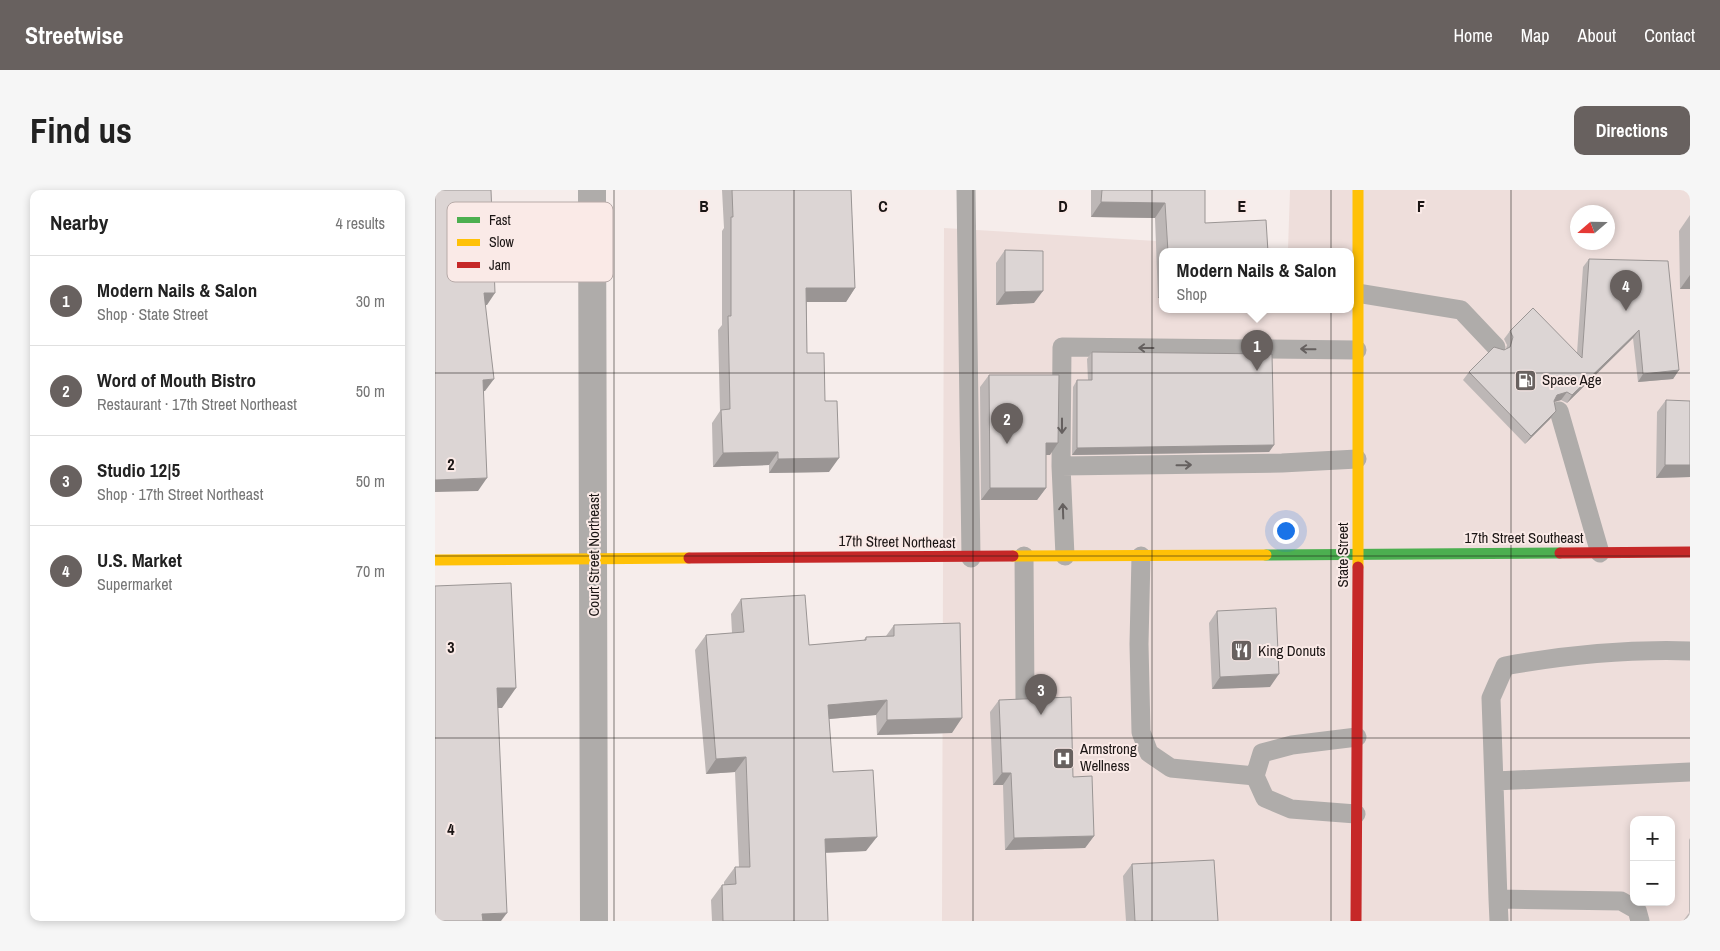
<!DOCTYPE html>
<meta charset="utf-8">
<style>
body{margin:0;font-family:"Archivo Narrow",sans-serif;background:#f6f6f6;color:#222}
.controls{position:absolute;right:15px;bottom:15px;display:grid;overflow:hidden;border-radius:10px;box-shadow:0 2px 8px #0003}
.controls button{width:45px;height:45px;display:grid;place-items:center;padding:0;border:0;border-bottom:1px solid #e0e0e0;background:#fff;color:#222;font:25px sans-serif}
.compass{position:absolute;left:1135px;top:15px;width:45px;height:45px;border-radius:50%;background:#fff;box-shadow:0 2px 8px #0003;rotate:250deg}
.you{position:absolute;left:850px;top:340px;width:18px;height:18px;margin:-12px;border:4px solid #fff;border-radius:50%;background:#1a73e8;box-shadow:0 0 0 8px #1a73e833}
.badge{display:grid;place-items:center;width:32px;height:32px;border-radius:50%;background:#68615f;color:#fff;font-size:16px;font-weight:700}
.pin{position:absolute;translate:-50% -41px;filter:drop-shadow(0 1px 2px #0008)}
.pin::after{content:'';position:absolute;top:26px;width:18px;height:15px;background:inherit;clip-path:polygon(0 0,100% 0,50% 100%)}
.popup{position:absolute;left:724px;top:58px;width:195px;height:65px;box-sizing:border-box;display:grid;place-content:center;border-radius:10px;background:#fff;filter:drop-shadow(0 1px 4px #0005);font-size:16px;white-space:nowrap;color:#767676}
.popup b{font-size:19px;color:#222}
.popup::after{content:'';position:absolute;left:50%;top:100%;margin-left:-10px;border:10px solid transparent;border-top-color:#fff}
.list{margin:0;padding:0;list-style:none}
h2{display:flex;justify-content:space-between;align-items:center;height:65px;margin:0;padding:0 20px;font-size:21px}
h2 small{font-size:16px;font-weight:400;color:#767676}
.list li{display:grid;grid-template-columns:32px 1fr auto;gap:15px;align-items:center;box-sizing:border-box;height:90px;padding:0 20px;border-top:1px solid #e0e0e0}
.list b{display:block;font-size:19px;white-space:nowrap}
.list p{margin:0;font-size:16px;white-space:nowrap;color:#767676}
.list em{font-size:16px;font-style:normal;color:#767676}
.map{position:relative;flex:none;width:1255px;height:731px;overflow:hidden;border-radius:10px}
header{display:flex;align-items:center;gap:30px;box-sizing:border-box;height:70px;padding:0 25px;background:#68615f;color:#fff}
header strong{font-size:24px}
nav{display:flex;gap:28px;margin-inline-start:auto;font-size:18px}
.intro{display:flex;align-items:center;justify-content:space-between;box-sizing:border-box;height:120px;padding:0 30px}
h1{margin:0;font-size:35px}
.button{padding:12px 22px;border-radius:10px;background:#68615f;color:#fff;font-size:18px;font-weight:700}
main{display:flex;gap:30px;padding:0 30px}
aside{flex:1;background:#fff;border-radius:10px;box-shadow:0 2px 8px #0003}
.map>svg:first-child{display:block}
</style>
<header>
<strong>Streetwise</strong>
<nav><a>Home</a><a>Map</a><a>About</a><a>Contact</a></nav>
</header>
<div class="intro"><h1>Find us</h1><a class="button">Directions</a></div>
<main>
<aside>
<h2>Nearby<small>4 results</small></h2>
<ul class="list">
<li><span class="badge">1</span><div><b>Modern Nails &amp; Salon</b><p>Shop · State Street</p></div><em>30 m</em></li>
<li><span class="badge">2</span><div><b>Word of Mouth Bistro</b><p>Restaurant · 17th Street Northeast</p></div><em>50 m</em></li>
<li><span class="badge">3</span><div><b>Studio 12|5</b><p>Shop · 17th Street Northeast</p></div><em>50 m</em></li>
<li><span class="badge">4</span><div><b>U.S. Market</b><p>Supermarket</p></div><em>70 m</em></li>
</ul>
</aside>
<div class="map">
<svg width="1255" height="731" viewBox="0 0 1255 731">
<rect width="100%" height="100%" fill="#f6edeb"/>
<path fill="#eededb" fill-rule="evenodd" d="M 855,0 L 1255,0 L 1255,731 L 507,731 L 509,38 L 853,59 ZM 1142,22 L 1172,22 L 1172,52 L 1142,52 ZM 728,62 L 916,62 L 916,120 L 728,120 ZM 1199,630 L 1236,630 L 1236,712 L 1199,712 Z"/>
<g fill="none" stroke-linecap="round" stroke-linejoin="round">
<path stroke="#afacaa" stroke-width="19" d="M 531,0 L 536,368
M 922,103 L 1026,120 L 1061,157
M 922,160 L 627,157 L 626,276 L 847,273 L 922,269
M 1124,221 L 1165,363
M 626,276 L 630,366
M 589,366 L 590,509
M 706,366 L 704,454 L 706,542 L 714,563 L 736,578 L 820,586
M 1060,591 L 1255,582
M 921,624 L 856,619 L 830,608 L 820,586 L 827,563 L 857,555 L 922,547
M 1063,709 L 1056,508 L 1070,476 C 1131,465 1193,459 1255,461
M 1064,731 L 1063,709 L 1186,711 L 1202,720 L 1205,731"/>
<path stroke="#afacaa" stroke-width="28" d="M 157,0 L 159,731"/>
<path stroke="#4caf50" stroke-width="11" d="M 831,365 L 1125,363"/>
<path stroke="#ffc107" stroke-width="11" d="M 578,366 L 831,365
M 0,370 L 254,368
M 923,377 L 923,0"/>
<path stroke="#c62828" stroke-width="11" d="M 1125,363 L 1255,362
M 254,368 L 578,366
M 921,731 L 923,377"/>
</g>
<path fill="#bdb7b6" d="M 287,0 L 416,0 L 420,98 L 411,112 L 372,112 L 372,163 L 390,211 L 394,282 L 334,283 L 334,275 L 278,277 L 277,233 L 285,221 L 283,140 L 287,135 L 287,41 L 289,38 Z
M 656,0 L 770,0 L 770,33 L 833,62 L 728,62 L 728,107 L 723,108 L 720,28 L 656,27 Z
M 1255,25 L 1255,99 L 1245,99 L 1244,41 Z
M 570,60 L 599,113 L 561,115 L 561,73 Z
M 1154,69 L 1244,180 L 1238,189 L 1203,192 L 1198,148 L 1132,213 L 1126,210 L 1119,212 L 1121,221 L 1115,229 L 1090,254 L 1028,190 L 1034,182 L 1071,159 L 1072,155 L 1069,149 L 1075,141 L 1142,163 L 1148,77 Z
M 657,162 L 839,255 L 834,262 L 637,265 L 638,197 L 642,190 L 653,190 L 652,169 Z
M 554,185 L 615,265 L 611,265 L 611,298 L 602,310 L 546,310 L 545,197 Z
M 1231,210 L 1255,287 L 1221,288 L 1222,222 Z
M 306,409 L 374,455 L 428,451 L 431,447 L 451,446 L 459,435 L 517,543 L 442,545 L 441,525 L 394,529 L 398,582 L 431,661 L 391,663 L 393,731 L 277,731 L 276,710 L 287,695 L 289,695 L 289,692 L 300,677 L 304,677 L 300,582 L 271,584 L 260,460 L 271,445 L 297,443 L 296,424 Z
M 782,421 L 835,497 L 777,499 L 774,433 Z
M 564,510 L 638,587 L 659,646 L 650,658 L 570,660 L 568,595 L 558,595 L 555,522 Z
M 1255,648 L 1255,731 L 1248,731 L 1254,723 L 1254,650 Z
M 697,674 L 783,731 L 691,731 L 688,686 Z"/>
<path fill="#9a9594" d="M 666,12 L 730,13 L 720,28 L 656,27 Z
M 1255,85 L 1255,99 L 1245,99 Z
M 371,98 L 420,98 L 411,112 L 362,112 Z
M 608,101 L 599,113 L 561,115 L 570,102 Z
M 728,101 L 728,107 L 723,108 Z
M 49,103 L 60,103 L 52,115 L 40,116 Z
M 1204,140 L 1198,148 L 1132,213 L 1137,205 Z
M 1244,180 L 1238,189 L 1203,192 L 1208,184 Z
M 59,189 L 50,201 L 39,202 L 48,190 Z
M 1132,202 L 1126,210 L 1116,213 L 1122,205 Z
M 1121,221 L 1115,229 L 1090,254 L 1096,246 Z
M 611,253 L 623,253 L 615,265 L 602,265 Z
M 839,255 L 834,262 L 637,265 L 642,258 Z
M 343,262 L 334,275 L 278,277 L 288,263 Z
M 404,268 L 394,282 L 334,283 L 343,269 Z
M 1230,275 L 1255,275 L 1255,287 L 1221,288 Z
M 52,288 L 43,301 L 0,302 L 0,290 Z
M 555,298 L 611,298 L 602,310 L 546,310 Z
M 844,484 L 835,497 L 777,499 L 785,487 Z
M 62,498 L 81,498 L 67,518 L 48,518 Z
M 452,510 L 441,525 L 382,530 L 393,515 Z
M 527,528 L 517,543 L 442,545 L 452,530 Z
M 311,567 L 300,582 L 271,584 L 281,569 Z
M 567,583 L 576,583 L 568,595 L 558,595 Z
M 659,646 L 650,658 L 570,660 L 579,648 Z
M 442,647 L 431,661 L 380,663 L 390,649 Z
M 72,723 L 66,731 L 43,731 L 47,724 Z"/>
<path fill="#dcd5d4" stroke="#9a9594" d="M 0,0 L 56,0 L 60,103 L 49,103 L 59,189 L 48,190 L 52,288 L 0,290 Z
M 297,0 L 416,0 L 420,98 L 371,98 L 372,163 L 389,163 L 390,211 L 402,211 L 404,268 L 343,269 L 343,262 L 288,263 L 286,220 L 295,219 L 293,126 L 296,126 L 296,27 L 298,27 Z
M 667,0 L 770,0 L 770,33 L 831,30 L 833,62 L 733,62 L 730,13 L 666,12 Z
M 570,60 L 608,61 L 608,101 L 570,102 Z
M 1154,69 L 1233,71 L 1244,180 L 1208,184 L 1204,140 L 1137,205 L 1132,202 L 1122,205 L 1119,211 L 1121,221 L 1096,246 L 1034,182 L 1059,157 L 1069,160 L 1075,157 L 1078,147 L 1075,141 L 1098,118 L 1147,168 Z
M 657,162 L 837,164 L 839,255 L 642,258 L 642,190 L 657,190 Z
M 554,185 L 624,185 L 623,253 L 611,253 L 611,298 L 555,298 Z
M 1231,210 L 1255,211 L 1255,275 L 1230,275 Z
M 76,393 L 81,498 L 62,498 L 72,723 L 47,724 L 48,731 L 0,731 L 0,396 Z
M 370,405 L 374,455 L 431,450 L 431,447 L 459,446 L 459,435 L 525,433 L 527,528 L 452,530 L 452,510 L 393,515 L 398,582 L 438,580 L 442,647 L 390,649 L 393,731 L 288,731 L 287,695 L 301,694 L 300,677 L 315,677 L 311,567 L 281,569 L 271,445 L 309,442 L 306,409 Z
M 841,418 L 844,484 L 785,487 L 782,421 Z
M 636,507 L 638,587 L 657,586 L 659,646 L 579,648 L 576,583 L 567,583 L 564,510 Z
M 779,670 L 783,731 L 700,731 L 697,674 Z"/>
<defs><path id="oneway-shaft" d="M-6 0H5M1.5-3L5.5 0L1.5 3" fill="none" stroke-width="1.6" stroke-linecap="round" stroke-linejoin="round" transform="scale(1.25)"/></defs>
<g stroke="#65605f">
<use href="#oneway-shaft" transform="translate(711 158) rotate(-180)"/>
<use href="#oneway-shaft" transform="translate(873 159) rotate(-179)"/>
<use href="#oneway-shaft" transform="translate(627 236) rotate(90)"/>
<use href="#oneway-shaft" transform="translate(749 275) rotate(-1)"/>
<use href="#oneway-shaft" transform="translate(628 321) rotate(-92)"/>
</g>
<path fill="none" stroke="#1b1514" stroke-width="1" stroke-opacity="0.55" d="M 179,0 L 179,731M 359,0 L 359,731M 538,0 L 538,731M 717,0 L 717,731M 896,0 L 896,731M 1076,0 L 1076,731M 0,183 L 1255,183M 0,366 L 1255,366M 0,548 L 1255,548"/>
<defs>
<symbol id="fuel-square" viewBox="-11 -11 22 22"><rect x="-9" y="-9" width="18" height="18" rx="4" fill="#68615f" stroke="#faeae7"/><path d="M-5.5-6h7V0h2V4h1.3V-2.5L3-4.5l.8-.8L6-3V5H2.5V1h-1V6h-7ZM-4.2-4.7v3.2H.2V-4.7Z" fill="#fff"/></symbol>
<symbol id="restaurant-square" viewBox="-11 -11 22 22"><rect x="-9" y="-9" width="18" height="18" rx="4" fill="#68615f" stroke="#faeae7"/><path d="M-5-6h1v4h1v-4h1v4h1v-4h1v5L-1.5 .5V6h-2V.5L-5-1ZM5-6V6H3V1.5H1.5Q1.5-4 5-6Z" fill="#fff"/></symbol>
<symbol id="hospital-square" viewBox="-11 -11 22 22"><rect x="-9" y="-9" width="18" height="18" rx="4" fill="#68615f" stroke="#faeae7"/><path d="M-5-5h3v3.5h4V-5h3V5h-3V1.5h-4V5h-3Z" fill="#fff"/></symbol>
</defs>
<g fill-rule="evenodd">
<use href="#fuel-square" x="1078" y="178" width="25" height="25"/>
<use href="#restaurant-square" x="794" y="448" width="25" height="25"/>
<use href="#hospital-square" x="616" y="556" width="25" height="25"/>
</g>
<g text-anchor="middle" stroke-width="4" stroke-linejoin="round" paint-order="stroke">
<g font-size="15" fill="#1b1514" stroke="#faeae7" text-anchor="start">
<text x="1107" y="195">Space Age</text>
<text x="823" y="466">King Donuts</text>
<text x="645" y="564">Armstrong<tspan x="645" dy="17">Wellness</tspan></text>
</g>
<g font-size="15" fill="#1b1514" stroke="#faeae7">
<text x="1089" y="353">17th Street Southeast</text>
<text transform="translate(462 352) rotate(1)" y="5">17th Street Northeast</text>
<text transform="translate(159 365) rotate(-90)" y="5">Court Street Northeast</text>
<text transform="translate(908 365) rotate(-90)" y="5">State Street</text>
</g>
</g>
<rect x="12" y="12" width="166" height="80" rx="8" fill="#faeae7" stroke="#b7aaa8" stroke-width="1"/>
<rect x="22" y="27" width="23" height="6" fill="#4caf50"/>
<rect x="22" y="49" width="23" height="7" fill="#ffc107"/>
<rect x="22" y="72" width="23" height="6" fill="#c62828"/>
<g font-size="14" fill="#1b1514">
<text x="54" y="35">Fast</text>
<text x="54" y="57">Slow</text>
<text x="54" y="80">Jam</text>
</g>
<g font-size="16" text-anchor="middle" font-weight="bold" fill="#1b1514" stroke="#faeae7" stroke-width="4" stroke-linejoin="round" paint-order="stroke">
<text x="269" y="22">B</text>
<text x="448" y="22">C</text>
<text x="628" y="22">D</text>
<text x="807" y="22">E</text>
<text x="986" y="22">F</text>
<text x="16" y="280">2</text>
<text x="16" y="463">3</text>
<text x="16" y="645">4</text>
</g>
</svg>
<div class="controls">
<button>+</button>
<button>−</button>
</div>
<svg class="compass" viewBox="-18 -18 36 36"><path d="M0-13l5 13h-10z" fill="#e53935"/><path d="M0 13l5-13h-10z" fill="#767676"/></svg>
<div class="you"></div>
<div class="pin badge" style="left:822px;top:181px">1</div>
<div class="popup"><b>Modern Nails &amp; Salon</b>Shop</div>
<div class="pin badge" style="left:572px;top:254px">2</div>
<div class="pin badge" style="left:606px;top:525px">3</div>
<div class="pin badge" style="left:1191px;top:121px">4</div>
</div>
</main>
